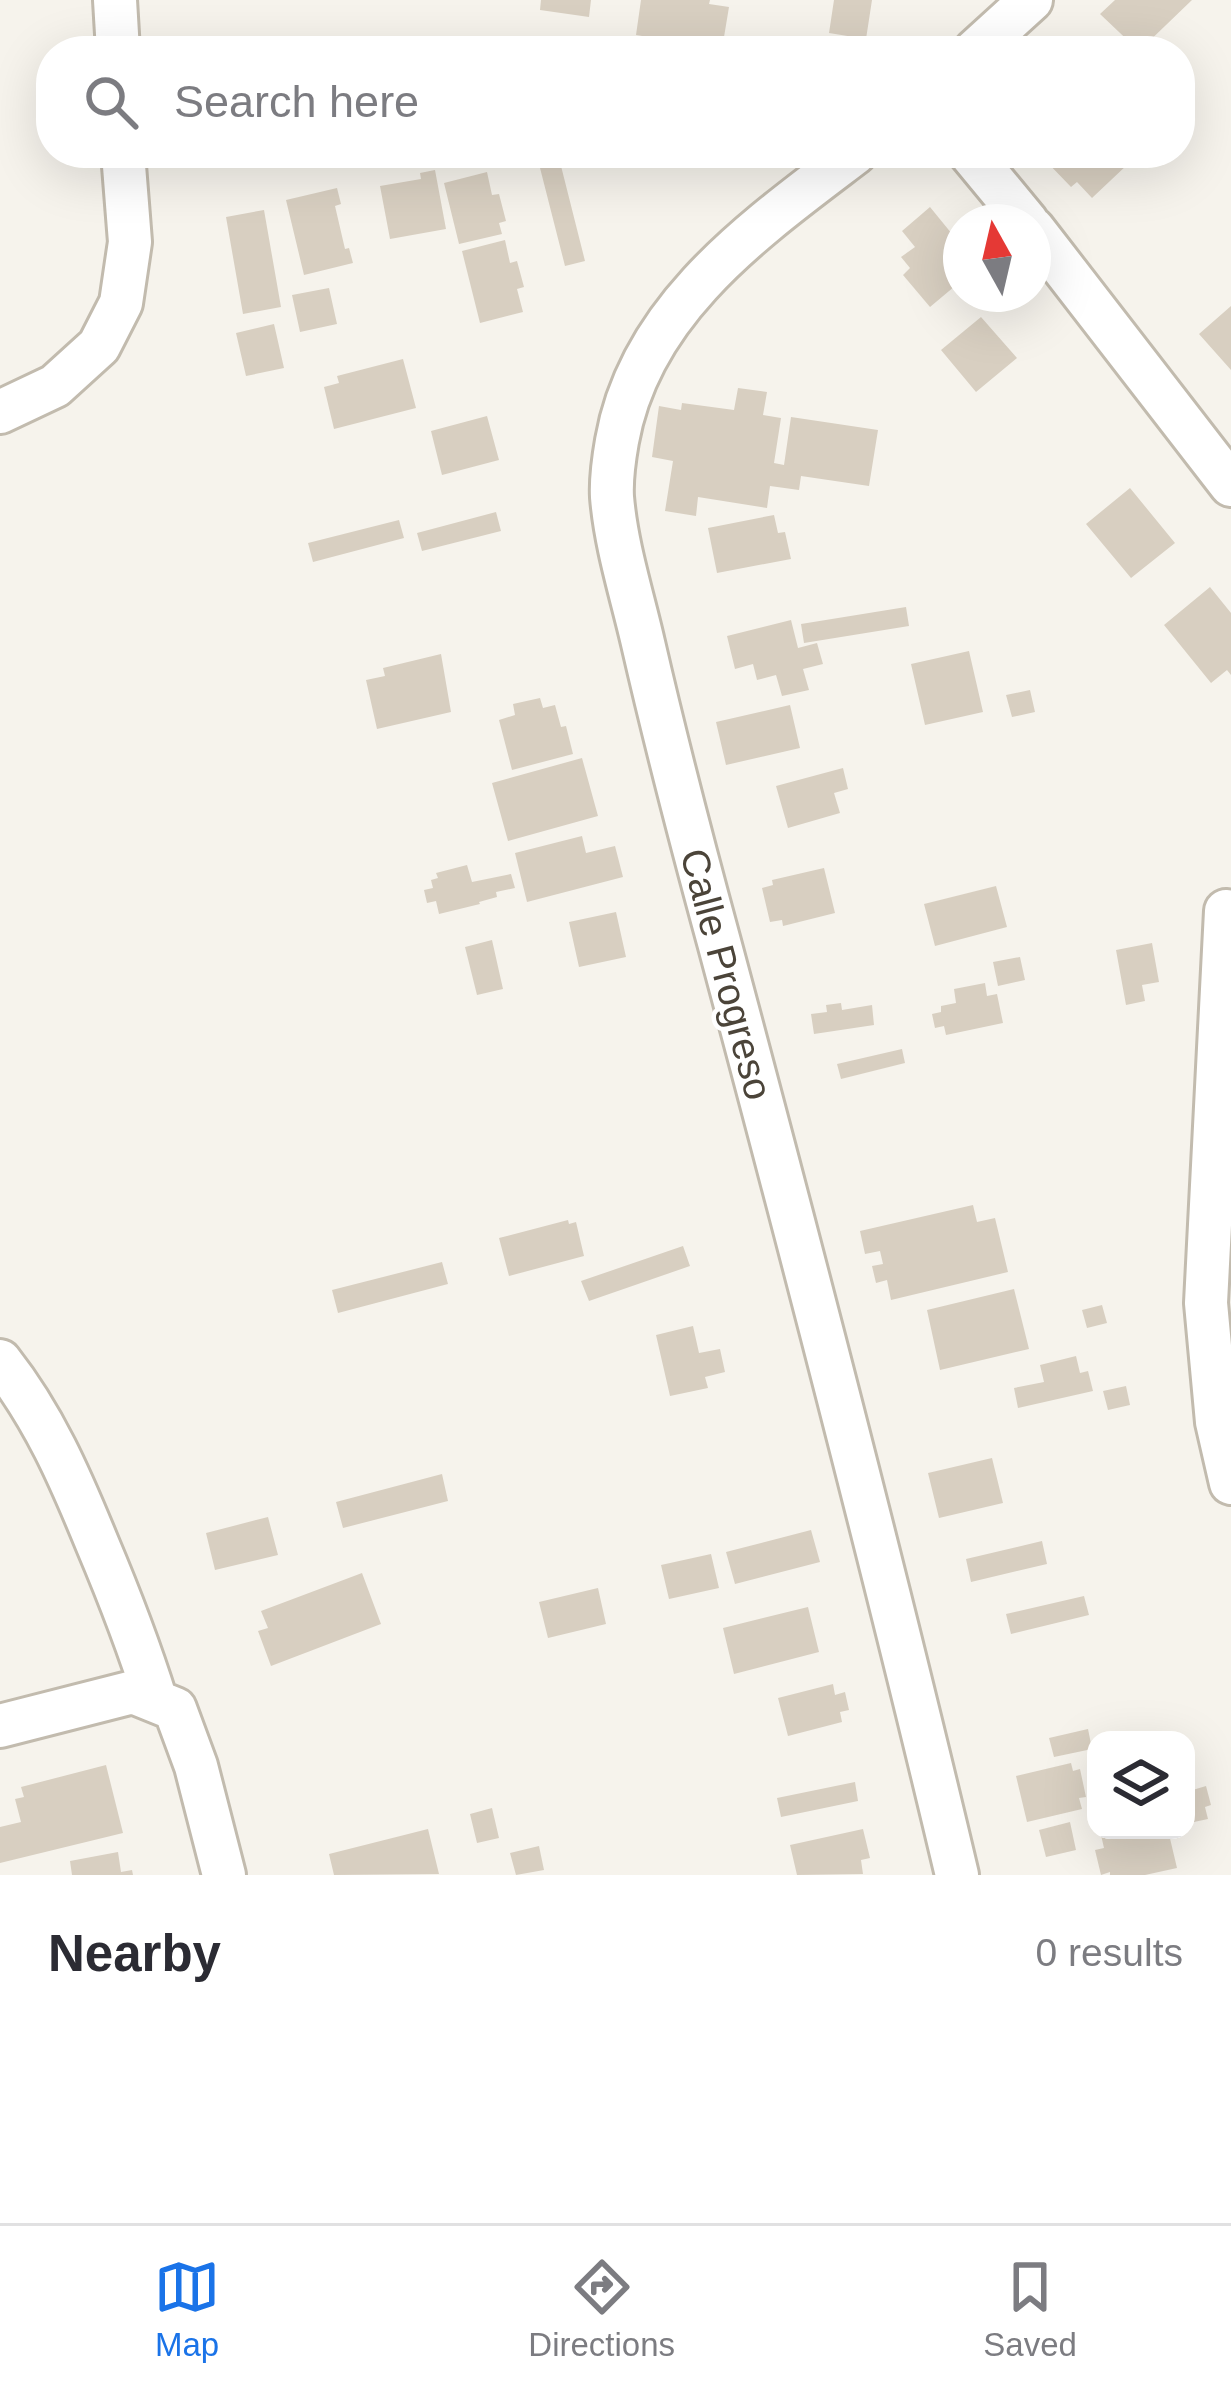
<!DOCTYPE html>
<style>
body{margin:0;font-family:Helvetica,sans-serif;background:#f2f2f3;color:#2b2b33}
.controls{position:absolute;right:36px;bottom:36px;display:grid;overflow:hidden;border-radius:24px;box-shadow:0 12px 48px #0002}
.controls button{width:108px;height:108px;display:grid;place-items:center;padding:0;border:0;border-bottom:3px solid #e1e1e2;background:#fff;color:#2b2b33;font:60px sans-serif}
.compass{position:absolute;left:943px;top:204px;width:108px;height:108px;border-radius:50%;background:#fff;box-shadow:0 12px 48px #0002;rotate:352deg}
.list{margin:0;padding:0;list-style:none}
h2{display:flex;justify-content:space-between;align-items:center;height:156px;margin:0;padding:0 48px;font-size:51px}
h2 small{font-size:39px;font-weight:400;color:#7c7c81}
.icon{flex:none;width:66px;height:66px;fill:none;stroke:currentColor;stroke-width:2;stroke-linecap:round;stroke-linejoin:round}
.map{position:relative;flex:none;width:1231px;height:1875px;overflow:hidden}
.search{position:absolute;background:#fff;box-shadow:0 12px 48px #0002;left:36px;right:36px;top:36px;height:132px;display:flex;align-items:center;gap:30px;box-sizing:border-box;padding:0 42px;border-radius:48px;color:#7c7c81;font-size:45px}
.sheet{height:348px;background:#fff}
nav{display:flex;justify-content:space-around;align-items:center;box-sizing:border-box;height:168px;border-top:3px solid #e1e1e2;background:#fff;font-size:33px;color:#7c7c81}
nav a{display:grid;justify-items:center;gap:6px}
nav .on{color:#1a73e8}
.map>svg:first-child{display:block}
</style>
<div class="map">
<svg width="1231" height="1875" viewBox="0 0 1231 1875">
<rect width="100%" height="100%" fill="#f6f3ec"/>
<path fill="#d8cfc1" d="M 541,0 L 591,0 L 589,17 L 540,10 Z
M 641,0 L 710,0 L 709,4 L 729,7 L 722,49 L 636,35 Z
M 834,0 L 872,0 L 866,39 L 829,33 Z
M 1115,0 L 1192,0 L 1139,51 L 1100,14 Z
M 1051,153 L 1118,153 L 1128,164 L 1092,198 L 1077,182 L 1071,187 L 1044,159 Z
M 559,158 L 585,261 L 565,266 L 539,164 Z
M 435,170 L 446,229 L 390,239 L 380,186 L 421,179 L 420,173 Z
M 487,172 L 492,195 L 499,194 L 506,221 L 499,223 L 502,234 L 459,244 L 444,183 Z
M 337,188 L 341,204 L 335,206 L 345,249 L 349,248 L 353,263 L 304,275 L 286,200 Z
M 930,207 L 961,245 L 961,281 L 930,307 L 903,275 L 910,268 L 901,257 L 915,247 L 902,231 Z
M 264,210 L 281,307 L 243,314 L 226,217 Z
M 505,240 L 510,263 L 517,261 L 524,287 L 517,289 L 523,312 L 480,323 L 462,251 Z
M 329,288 L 337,324 L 300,332 L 292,295 Z
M 1231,306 L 1231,370 L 1199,334 Z
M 981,317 L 1017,358 L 976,392 L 941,350 Z
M 274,324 L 284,368 L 246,376 L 236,333 Z
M 403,359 L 416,408 L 334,429 L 324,387 L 339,383 L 337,376 Z
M 738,388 L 767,392 L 763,415 L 781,418 L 774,463 L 784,465 L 791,417 L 878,430 L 869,486 L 801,476 L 799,490 L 770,486 L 767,508 L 698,497 L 696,516 L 665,511 L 673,461 L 652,457 L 659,406 L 681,410 L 682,403 L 734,410 Z
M 487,416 L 499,460 L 442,475 L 431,431 Z
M 1130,488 L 1175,543 L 1131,578 L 1086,524 Z
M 496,512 L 501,531 L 422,551 L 417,533 Z
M 774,515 L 778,533 L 785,532 L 791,559 L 717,573 L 708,528 Z
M 399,520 L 404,538 L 313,562 L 308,543 Z
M 1210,587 L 1231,613 L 1231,675 L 1227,670 L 1211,683 L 1164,625 Z
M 906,607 L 909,626 L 804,643 L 801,624 Z
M 791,620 L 798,648 L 817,643 L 823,664 L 803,669 L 809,690 L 782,696 L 776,675 L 757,680 L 753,664 L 735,669 L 727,636 Z
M 969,651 L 983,712 L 925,725 L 911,664 Z
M 441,654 L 451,712 L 377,729 L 366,680 L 385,676 L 383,668 Z
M 1030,690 L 1035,712 L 1012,717 L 1006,695 Z
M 540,698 L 543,708 L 555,705 L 561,727 L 566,726 L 573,754 L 512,770 L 499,720 L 515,715 L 513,704 Z
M 790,705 L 800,748 L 726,765 L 716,722 Z
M 582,758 L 598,816 L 508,841 L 492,783 Z
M 843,768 L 848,789 L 834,793 L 840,813 L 788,828 L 776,786 Z
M 582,836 L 586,853 L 615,846 L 623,877 L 527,902 L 515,853 Z
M 467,865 L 472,882 L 511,874 L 515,888 L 496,892 L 497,897 L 479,902 L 480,904 L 439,914 L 436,901 L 427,903 L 424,890 L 433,888 L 431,880 L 438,878 L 436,873 Z
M 824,868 L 835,913 L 783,926 L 782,920 L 770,922 L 762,888 L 773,885 L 772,880 Z
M 996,886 L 1007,927 L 935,946 L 924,904 Z
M 616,912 L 626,957 L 579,967 L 569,922 Z
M 492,940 L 503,989 L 477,995 L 465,947 Z
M 1152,943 L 1159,982 L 1142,985 L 1145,1001 L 1126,1005 L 1116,950 Z
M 1020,957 L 1025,980 L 998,986 L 993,962 Z
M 985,983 L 987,996 L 997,994 L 1003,1023 L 946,1035 L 944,1026 L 935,1028 L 932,1014 L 941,1012 L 941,1006 L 956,1003 L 954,989 Z
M 841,1003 L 842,1010 L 872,1005 L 874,1025 L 814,1034 L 811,1014 L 827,1012 L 826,1005 Z
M 902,1049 L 905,1063 L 841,1079 L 837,1064 Z
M 973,1205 L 977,1222 L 995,1218 L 1008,1272 L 891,1300 L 887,1280 L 876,1283 L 872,1266 L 883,1264 L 880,1251 L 865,1254 L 860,1231 Z
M 568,1220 L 569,1224 L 576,1222 L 584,1256 L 509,1276 L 499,1238 Z
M 683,1246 L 690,1266 L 589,1301 L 581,1281 Z
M 442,1262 L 448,1284 L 338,1313 L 332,1290 Z
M 1014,1289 L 1029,1349 L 940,1370 L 927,1310 Z
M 1102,1305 L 1107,1323 L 1087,1328 L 1082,1310 Z
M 693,1326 L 699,1353 L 720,1349 L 725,1372 L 705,1377 L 708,1388 L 670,1396 L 656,1335 Z
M 1076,1356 L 1080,1373 L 1088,1371 L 1093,1391 L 1018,1408 L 1014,1388 L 1044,1382 L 1040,1365 Z
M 1126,1386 L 1130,1405 L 1108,1410 L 1103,1391 Z
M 992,1458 L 1003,1503 L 939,1518 L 928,1473 Z
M 442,1474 L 448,1501 L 343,1528 L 336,1502 Z
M 268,1517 L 278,1555 L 215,1570 L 206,1533 Z
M 811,1530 L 820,1562 L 735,1584 L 726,1552 Z
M 1042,1541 L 1047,1564 L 971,1582 L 966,1559 Z
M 711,1554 L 719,1588 L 669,1599 L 661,1565 Z
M 362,1573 L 381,1624 L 271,1666 L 258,1631 L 268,1628 L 261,1611 Z
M 598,1588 L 606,1624 L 548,1638 L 539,1602 Z
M 1084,1596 L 1089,1615 L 1011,1634 L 1006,1614 Z
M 808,1607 L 819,1652 L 734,1674 L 723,1628 Z
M 833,1684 L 835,1695 L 845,1692 L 849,1710 L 840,1712 L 842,1722 L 788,1736 L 778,1698 Z
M 1088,1729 L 1092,1749 L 1054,1757 L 1049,1738 Z
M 1071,1763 L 1073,1771 L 1080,1769 L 1086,1797 L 1079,1798 L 1082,1809 L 1027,1822 L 1016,1776 Z
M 106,1765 L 123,1833 L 0,1863 L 0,1827 L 21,1822 L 15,1799 L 24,1797 L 21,1787 Z
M 855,1782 L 858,1801 L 781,1817 L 777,1798 Z
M 1206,1786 L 1211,1805 L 1205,1807 L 1208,1819 L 1194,1822 L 1191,1810 L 1187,1812 L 1186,1792 Z
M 492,1808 L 499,1838 L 477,1843 L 470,1814 Z
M 1070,1822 L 1076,1850 L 1046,1857 L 1039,1830 Z
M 428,1829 L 439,1874 L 334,1875 L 329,1854 Z
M 863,1829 L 870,1858 L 861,1860 L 863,1874 L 797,1875 L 790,1845 Z
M 1105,1830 L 1168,1830 L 1177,1868 L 1145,1875 L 1110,1875 L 1110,1872 L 1101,1875 L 1095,1850 L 1104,1848 L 1101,1835 L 1106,1834 Z
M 539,1846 L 544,1870 L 516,1875 L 510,1853 Z
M 118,1852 L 121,1872 L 132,1870 L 133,1875 L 72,1875 L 70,1861 Z"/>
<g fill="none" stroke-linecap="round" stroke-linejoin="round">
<defs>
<path id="minor" d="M 115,0 L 118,51
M 975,51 L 1031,0
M 855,153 C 755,229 640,309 617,441 C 614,458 611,479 612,497 C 616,546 632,595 643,643 C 666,743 692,843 719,942 C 802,1252 883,1563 957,1875
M 970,153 L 1027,222
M 1033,229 L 1231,485
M 0,412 L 55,386 L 99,346 L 121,303 L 130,242 L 123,153
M 1226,911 L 1206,1303 L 1217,1422 L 1231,1483
M 0,1361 C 44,1417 70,1477 97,1543 C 119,1595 139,1647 156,1701
M 0,1726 L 133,1692 L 175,1709 L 196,1766 L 224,1875"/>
</defs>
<use href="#minor" stroke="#c2bbae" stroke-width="48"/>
<use href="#minor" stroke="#fff" stroke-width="42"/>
</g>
<g text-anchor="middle" stroke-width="9" stroke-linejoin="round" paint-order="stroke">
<g font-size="39" fill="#4b4439" stroke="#fff">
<text transform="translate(727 974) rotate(75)" y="14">Calle Progreso</text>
</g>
</g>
</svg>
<div class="controls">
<button><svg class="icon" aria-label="layers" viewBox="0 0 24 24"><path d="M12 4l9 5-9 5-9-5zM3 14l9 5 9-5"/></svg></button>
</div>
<svg class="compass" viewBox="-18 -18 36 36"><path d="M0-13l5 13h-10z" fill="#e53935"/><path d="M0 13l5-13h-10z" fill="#7c7c81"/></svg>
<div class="search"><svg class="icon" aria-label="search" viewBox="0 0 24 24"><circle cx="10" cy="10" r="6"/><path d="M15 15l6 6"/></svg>Search here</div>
</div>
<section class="sheet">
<h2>Nearby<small>0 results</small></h2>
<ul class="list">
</ul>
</section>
<nav>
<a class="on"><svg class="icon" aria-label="map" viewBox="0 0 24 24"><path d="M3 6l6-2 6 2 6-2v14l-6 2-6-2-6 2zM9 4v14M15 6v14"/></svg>Map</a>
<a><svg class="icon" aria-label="directions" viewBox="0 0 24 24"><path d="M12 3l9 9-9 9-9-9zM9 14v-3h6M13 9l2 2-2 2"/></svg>Directions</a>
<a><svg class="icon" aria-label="saved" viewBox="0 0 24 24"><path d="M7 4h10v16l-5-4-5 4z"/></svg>Saved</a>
</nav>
